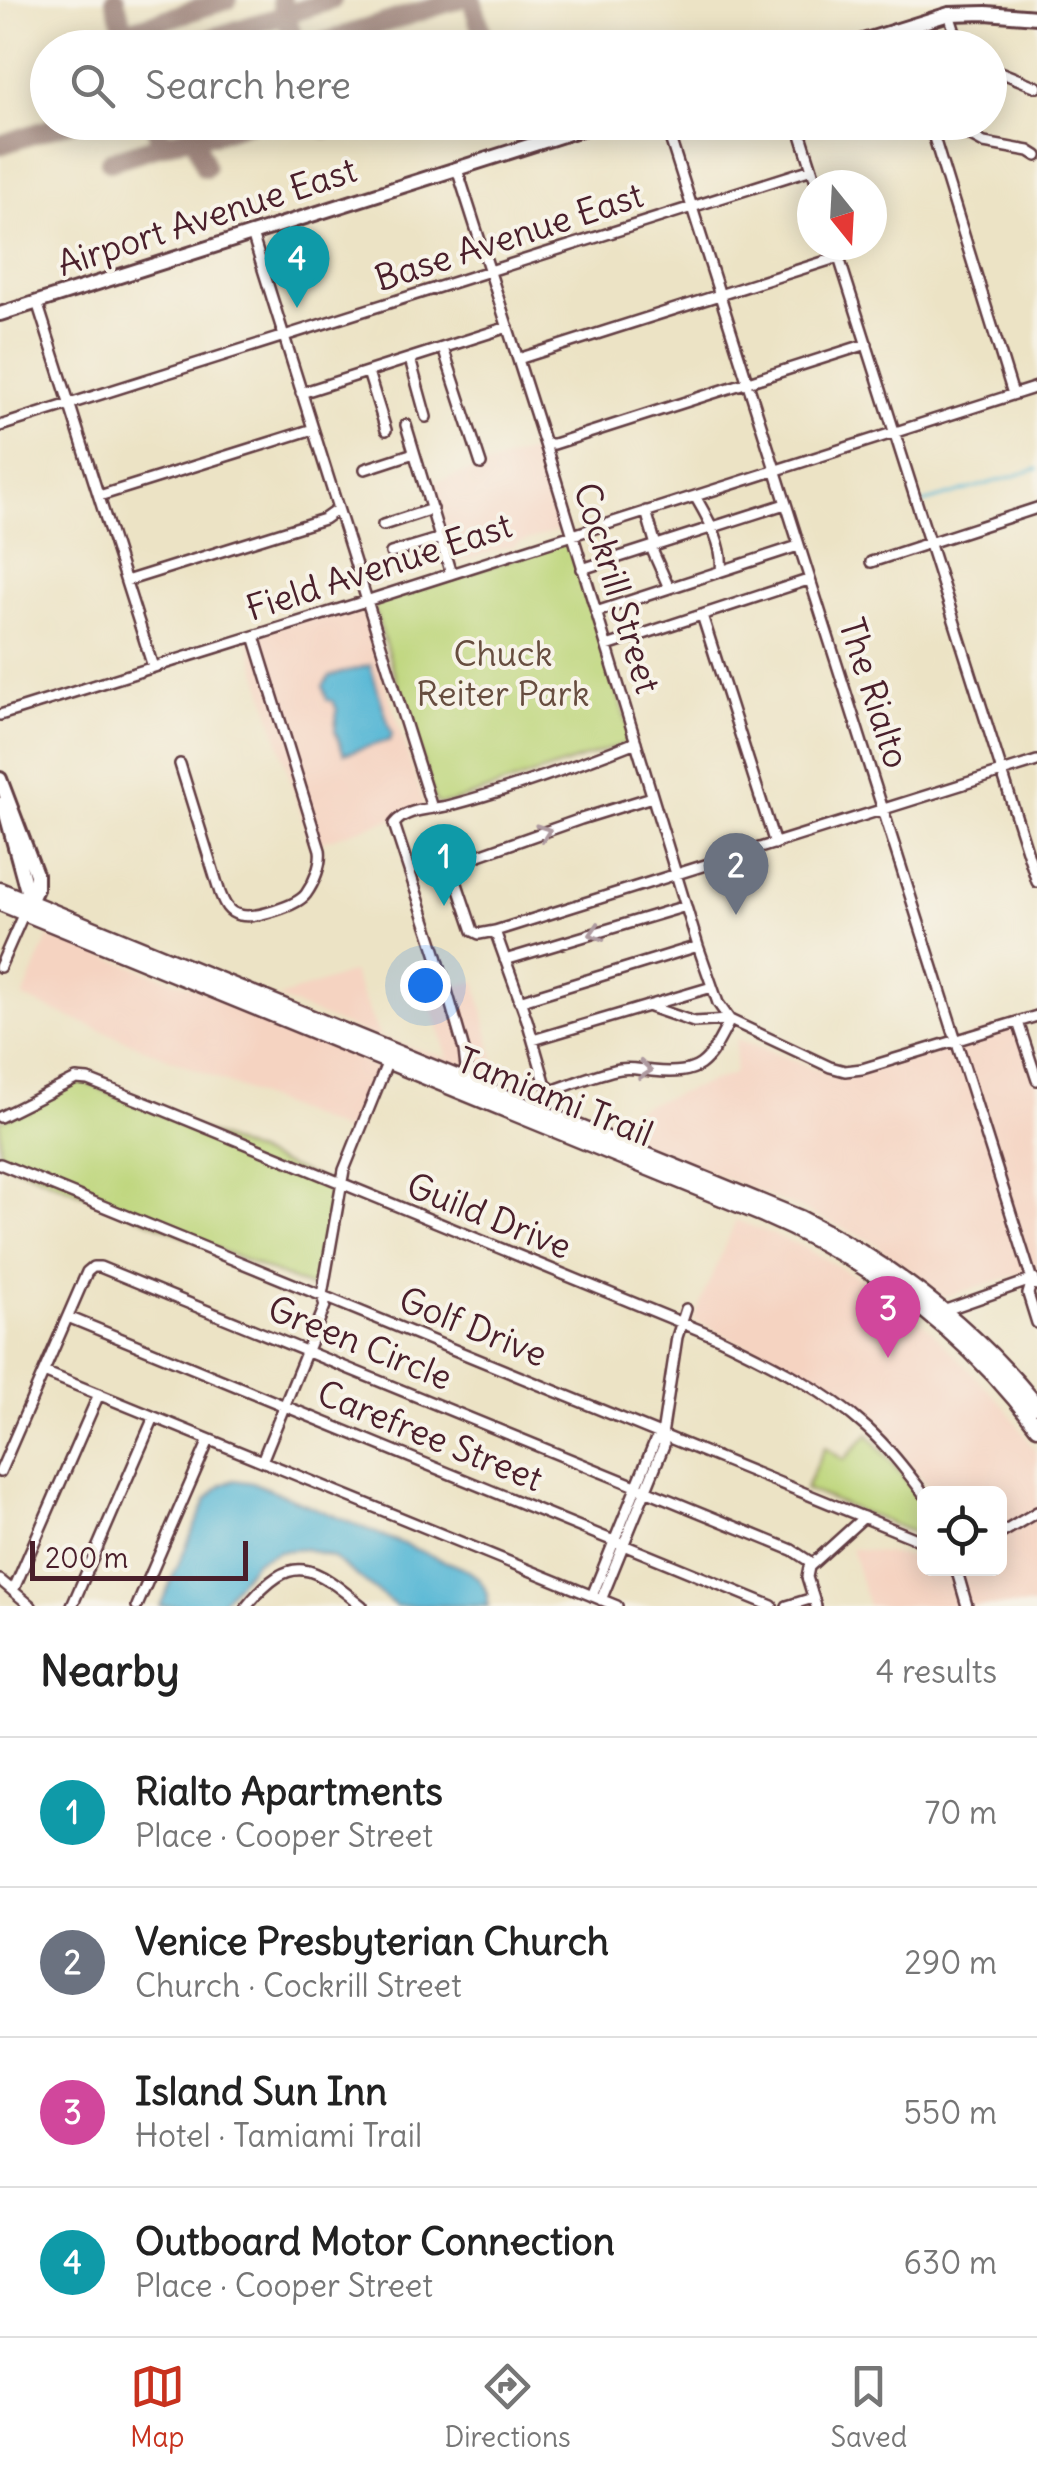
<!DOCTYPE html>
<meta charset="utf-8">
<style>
body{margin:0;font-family:Delius,sans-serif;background:#f2f2f2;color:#222}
.controls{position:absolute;right:30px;bottom:30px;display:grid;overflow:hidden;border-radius:15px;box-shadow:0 5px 25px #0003}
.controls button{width:90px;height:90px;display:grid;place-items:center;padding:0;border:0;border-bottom:2px solid #e0e0e0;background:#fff;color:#222;font:50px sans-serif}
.compass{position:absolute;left:797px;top:170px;width:90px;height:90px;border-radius:50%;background:#fff;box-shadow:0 5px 25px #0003;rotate:162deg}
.scale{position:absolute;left:30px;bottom:25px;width:218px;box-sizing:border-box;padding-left:10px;border:5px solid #4a1f2b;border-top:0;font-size:28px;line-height:35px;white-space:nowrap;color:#4a1f2b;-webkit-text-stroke:8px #f7f3e8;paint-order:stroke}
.you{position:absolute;left:425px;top:985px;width:35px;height:35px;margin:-25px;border:8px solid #fff;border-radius:50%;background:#1a73e8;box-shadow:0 0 0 15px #1a73e833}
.badge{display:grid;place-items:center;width:65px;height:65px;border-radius:50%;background:#c8321e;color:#fff;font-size:32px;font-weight:700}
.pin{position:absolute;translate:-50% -82px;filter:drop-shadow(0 2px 5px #0008)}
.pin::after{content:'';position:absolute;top:52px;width:35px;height:30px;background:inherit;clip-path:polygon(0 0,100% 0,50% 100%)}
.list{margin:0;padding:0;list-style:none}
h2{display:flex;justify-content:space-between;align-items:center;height:130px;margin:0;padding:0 40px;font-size:42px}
h2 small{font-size:32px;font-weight:400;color:#767676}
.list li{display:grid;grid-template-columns:65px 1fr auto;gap:30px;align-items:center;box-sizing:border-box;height:150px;padding:0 40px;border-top:2px solid #e0e0e0}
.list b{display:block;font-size:38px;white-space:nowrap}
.list p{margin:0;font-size:32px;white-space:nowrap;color:#767676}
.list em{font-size:32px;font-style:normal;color:#767676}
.icon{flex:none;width:55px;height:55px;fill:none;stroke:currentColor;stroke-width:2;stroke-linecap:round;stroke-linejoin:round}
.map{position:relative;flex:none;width:1037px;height:1606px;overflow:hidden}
.search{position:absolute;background:#fff;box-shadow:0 5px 25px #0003;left:30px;right:30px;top:30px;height:110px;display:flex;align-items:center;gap:25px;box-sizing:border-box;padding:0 35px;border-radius:55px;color:#767676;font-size:38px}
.sheet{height:730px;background:#fff}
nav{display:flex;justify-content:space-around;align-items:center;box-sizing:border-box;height:140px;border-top:2px solid #e0e0e0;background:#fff;font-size:28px;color:#767676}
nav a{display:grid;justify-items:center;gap:5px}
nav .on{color:#c8321e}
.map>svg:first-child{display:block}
</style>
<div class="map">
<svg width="1037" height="1606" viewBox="0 0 1037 1606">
<rect width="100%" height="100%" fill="#f7f3e8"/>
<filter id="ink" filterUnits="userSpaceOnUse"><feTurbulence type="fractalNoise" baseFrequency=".01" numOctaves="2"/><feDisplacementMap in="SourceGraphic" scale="20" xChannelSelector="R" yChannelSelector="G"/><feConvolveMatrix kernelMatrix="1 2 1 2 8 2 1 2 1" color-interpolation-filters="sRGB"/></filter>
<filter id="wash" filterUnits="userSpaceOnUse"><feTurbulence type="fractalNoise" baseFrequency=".0048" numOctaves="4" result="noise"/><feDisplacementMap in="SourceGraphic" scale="40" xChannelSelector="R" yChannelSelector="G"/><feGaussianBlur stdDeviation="2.25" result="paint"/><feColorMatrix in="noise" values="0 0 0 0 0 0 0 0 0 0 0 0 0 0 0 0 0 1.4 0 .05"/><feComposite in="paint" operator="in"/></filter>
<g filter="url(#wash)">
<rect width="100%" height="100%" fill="#ece3c5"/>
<path fill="#f5d3c1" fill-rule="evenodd" d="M 537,449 L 563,529 L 518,543 L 512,548 L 506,547 L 453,564 L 430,484 Z
M 359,601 L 425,808 L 310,845 L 247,636 ZM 370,665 L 392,735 L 390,740 L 335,724 L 337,710 L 323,686 L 330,676 Z
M 48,937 L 207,992 L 314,1036 L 381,1071 L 356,1136 L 23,998 Z
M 352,972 L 380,1038 L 448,1058 L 428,994 L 476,981 L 501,1089 L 277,998 Z
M 1016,1019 L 1037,1083 L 1037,1269 L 944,1297 L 873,1242 L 796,1207 L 588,1125 L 733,1074 L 735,1071 L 736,1039 L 841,1078 L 938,1048 Z
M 736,1220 L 799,1245 L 872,1285 L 927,1326 L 1006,1408 L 1037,1453 L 1037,1606 L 868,1606 L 851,1548 L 924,1559 L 924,1568 L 1000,1568 L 1000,1494 L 932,1493 L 918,1474 L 861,1413 L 802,1374 L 693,1320 Z"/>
<path fill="#bed67b" stroke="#847a53" stroke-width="2.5" d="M 565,542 L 574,549 L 631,737 L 628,743 L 453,802 L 438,804 L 435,801 L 373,606 L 376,602 Z
M 79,1082 L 86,1083 L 329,1183 L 335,1193 L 320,1285 L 312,1288 L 0,1160 L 0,1121 Z
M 868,1434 L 924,1502 L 924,1537 L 805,1489 L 825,1447 L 844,1460 Z"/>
<path fill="#57b7d5" stroke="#506b80" stroke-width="2.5" d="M 370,665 L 392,735 L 390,740 L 344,754 L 335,731 L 337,710 L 333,701 L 327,700 L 323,686 L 330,676 Z
M 234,1480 L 254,1483 L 469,1571 C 482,1580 488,1590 488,1606 L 396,1606 L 332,1557 L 306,1549 L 279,1551 L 256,1561 L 218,1606 L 160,1606 L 207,1499 L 221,1485 Z"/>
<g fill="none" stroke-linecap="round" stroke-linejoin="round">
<path stroke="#57b7d5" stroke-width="2.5" d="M 923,503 L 1037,469"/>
<path stroke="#9b8178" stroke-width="20" d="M 115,0 L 130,48
M 281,0 L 294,41 L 294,48
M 472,0 L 484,40 L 483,48
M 125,32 L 227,0
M 181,48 L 332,0
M 306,48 L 456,0
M 154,122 L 160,139 L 169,142
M 323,122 L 325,128
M 187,136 L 198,133 L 214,134 L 250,122
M 0,145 L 70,122
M 110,161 L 190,136 L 196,140 L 205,167"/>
</g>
</g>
<g filter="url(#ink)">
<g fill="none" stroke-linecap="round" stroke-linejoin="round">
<defs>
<path id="street" d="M 949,14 L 960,48
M 990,68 L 1037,87
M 665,122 L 1032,1280 L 1037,1285
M 797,122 L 817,185
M 933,122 L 931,128 L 1013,394
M 945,122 L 984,143 L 1029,151 L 1037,156
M 457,169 L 545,444 L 698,946 L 718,1003 L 730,1020 L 830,1067 L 845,1071 L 862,1069 L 1037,1016
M 252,234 L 432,808
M 835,245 L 1037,882
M 37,302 L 153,667
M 443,348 L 481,464
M 410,359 L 426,417
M 518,359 L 839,257
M 368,372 L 386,430
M 301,393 L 508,327
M 406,425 L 451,574
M 0,426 L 812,169
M 545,444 L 554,444 L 867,344
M 365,469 L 414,453
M 99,496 L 313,429
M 695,496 C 708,519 724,544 721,571
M 646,511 L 655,542 L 653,552 L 669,588
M 383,525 L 432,509
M 391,553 L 441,538
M 871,562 L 1037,508
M 582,569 L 785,504
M 126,581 L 324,519 L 338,509
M 596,612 L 798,546
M 702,615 L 775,844
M 607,646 L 808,580
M 0,715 L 366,601 L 1037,387
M 180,764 L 220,893 C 224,903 228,913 240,915 C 254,919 297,906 306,894 C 314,883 322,864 320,850 L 254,636
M 652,797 L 581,819 L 454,864 L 452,869 L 473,931 L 479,934 L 495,931 L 1037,761
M 495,931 L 527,1020 L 545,1082 L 551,1091 C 573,1084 597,1073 620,1069 C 631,1067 641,1070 652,1071 C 704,1076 708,1062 730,1020
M 505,960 L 686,906
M 0,967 L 26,908
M 519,1001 L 698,946
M 650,1007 L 694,1022 L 730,1020
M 1018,1022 L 1037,1080
M 533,1040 L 712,987
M 460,1082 L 466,1068 L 464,1050 L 436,953 L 394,824 C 407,807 433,810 451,805 C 511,789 578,765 636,742
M 0,1117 L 76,1079 L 88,1080 L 151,1105 L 719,1338 C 771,1363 824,1389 867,1428 C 889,1448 907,1472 924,1494
M 0,1164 L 924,1542
M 1032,1280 L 1028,1294 L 1037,1323
M 940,1312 L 1034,1279
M 68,1317 L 772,1606
M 44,1372 L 617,1606
M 262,1461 L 325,1306 L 322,1295 L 344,1170 L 388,1061
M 0,1472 L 87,1272 L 93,1267 L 100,1267 L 792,1550 L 812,1563
M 1000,1534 L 1037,1512
M 956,1568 L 967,1606
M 0,1580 L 31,1606
M 13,1591 L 99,1394
M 592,1596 L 655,1441 L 662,1435 L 677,1337 L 686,1309
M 601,1600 L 664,1445 L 662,1435
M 72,1606 L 154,1417
M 137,1606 L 209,1440
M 247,1606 C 293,1550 313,1566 362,1606
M 787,1606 L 813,1598
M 816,1606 L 807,1577 L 809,1567 L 864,1517"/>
<path id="secondary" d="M 840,48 L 949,14 L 986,13 L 1037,17
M 0,314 L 604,122
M 0,779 L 36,874 L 36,889 L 30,902
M 3,803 L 30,902"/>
<path id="primary" d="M 0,890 L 800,1218 C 893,1265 972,1325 1037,1406
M 0,903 L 761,1214 C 871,1261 965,1330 1037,1427"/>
</defs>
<use href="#street" stroke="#623c42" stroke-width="14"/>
<use href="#secondary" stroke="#623c42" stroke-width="18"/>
<use href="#primary" stroke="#623c42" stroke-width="19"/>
<use href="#street" stroke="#fff" stroke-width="9"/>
<use href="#secondary" stroke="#fff" stroke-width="12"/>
<use href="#primary" stroke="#fff" stroke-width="14"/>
</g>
<defs><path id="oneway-chevron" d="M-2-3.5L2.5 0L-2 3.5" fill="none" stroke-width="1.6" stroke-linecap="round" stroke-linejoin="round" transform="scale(2.5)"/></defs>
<g stroke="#ae9aa0">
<use href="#oneway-chevron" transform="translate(544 832) rotate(-20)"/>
<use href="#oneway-chevron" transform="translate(596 933) rotate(163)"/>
<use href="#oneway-chevron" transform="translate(645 1070) rotate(5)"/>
</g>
</g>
<g text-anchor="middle" stroke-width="8" stroke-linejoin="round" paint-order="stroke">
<g font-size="35" fill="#4a1f2b" stroke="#f7f3e8">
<text transform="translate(207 217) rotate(-18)" y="12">Airport Avenue East</text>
<text transform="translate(509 237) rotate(-18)" y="12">Base Avenue East</text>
<text transform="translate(379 567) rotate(-18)" y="12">Field Avenue East</text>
<text transform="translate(617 588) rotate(73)" y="12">Cockrill Street</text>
<text transform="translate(874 693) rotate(72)" y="12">The Rialto</text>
<text transform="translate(555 1097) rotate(22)" y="12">Tamiami Trail</text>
<text transform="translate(489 1216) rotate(22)" y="12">Guild Drive</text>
<text transform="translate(473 1327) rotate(22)" y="12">Golf Drive</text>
<text transform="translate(360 1343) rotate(22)" y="12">Green Circle</text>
<text transform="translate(430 1436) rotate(22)" y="12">Carefree Street</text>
</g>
<g font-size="35" fill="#674d3f" stroke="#f7f3e8">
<text x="503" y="666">Chuck<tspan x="503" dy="40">Reiter Park</tspan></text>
</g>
</g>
</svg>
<div class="controls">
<button><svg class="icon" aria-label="locate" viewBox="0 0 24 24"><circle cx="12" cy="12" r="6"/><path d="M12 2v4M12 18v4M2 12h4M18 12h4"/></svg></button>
</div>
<svg class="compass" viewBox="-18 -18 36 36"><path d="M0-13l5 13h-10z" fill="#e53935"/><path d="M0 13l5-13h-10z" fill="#767676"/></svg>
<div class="scale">200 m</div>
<div class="you"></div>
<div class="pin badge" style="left:444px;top:906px;background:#0f9aa8">1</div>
<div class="pin badge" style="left:736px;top:915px;background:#6b7280">2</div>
<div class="pin badge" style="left:888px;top:1358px;background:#d1479c">3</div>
<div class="pin badge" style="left:297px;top:308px;background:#0f9aa8">4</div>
<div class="search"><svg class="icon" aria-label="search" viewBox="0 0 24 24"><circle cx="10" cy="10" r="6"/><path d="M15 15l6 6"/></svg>Search here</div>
</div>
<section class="sheet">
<h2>Nearby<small>4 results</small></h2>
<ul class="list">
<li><span class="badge" style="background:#0f9aa8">1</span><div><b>Rialto Apartments</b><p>Place · Cooper Street</p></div><em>70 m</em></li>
<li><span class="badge" style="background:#6b7280">2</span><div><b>Venice Presbyterian Church</b><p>Church · Cockrill Street</p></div><em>290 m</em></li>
<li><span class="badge" style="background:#d1479c">3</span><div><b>Island Sun Inn</b><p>Hotel · Tamiami Trail</p></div><em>550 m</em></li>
<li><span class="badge" style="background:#0f9aa8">4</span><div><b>Outboard Motor Connection</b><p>Place · Cooper Street</p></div><em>630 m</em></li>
</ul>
</section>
<nav>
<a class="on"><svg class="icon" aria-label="map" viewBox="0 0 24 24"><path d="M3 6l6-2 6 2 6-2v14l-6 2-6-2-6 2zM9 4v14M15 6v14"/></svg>Map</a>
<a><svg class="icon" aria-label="directions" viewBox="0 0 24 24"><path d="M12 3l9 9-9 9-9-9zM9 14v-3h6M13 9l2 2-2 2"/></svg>Directions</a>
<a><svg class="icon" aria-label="saved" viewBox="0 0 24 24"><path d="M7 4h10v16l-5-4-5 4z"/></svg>Saved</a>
</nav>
